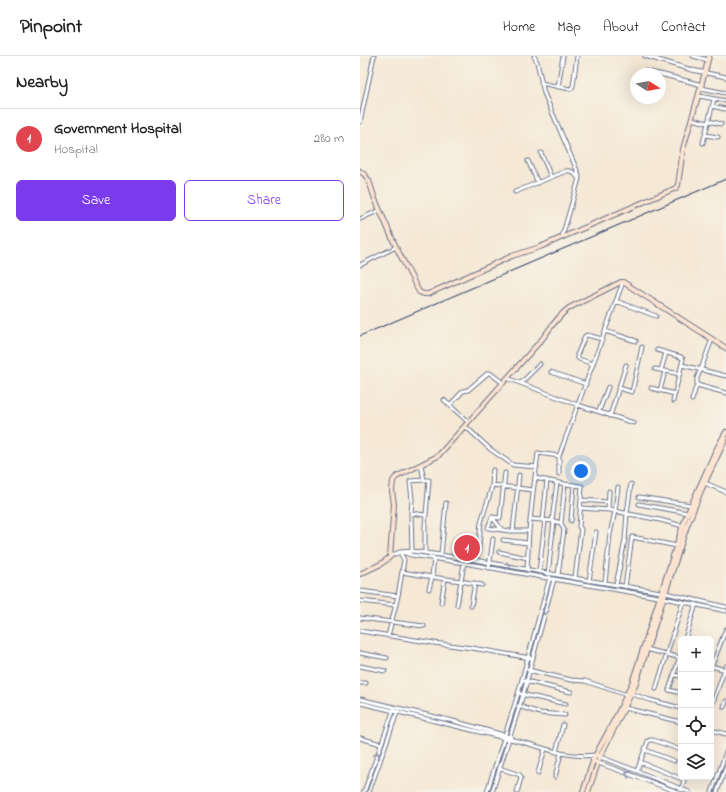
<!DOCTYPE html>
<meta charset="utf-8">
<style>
body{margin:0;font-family:"Indie Flower",sans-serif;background:#f2f2f2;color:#222}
.controls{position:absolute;right:12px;bottom:12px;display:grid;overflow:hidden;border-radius:6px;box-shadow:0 4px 16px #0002}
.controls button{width:36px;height:36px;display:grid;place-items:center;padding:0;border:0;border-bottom:1px solid #e0e0e0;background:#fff;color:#222;font:20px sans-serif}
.compass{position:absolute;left:270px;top:12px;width:36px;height:36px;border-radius:50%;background:#fff;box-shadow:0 4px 16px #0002;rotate:101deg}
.you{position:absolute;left:221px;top:415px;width:14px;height:14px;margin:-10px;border:3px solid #fff;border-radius:50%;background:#1a73e8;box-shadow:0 0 0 6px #1a73e833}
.badge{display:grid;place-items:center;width:26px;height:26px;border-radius:50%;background:#7c3aed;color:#fff;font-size:13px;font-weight:700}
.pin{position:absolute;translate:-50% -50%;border:2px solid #fff;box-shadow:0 1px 4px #0006}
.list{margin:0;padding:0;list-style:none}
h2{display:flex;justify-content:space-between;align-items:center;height:52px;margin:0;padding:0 16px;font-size:17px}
h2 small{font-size:13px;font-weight:400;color:#767676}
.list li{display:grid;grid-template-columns:26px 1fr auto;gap:12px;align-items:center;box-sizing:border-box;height:60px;padding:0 16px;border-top:1px solid #e0e0e0}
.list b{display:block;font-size:15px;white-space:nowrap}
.list p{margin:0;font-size:13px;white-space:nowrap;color:#767676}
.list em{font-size:13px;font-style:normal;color:#767676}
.actions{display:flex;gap:8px;padding:12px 16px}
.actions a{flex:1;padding:9px 0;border:1px solid #7c3aed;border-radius:6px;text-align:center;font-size:14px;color:#7c3aed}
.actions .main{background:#7c3aed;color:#fff}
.icon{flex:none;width:22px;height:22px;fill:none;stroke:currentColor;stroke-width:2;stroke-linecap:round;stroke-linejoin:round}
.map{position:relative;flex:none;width:366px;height:736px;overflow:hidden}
header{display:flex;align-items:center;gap:24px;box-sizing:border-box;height:56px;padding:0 20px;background:#fff;border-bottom:1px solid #e0e0e0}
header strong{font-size:19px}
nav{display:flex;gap:22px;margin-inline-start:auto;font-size:14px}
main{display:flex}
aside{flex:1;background:#fff}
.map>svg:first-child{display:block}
</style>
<header>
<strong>Pinpoint</strong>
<nav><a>Home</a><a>Map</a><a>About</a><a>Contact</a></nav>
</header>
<main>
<aside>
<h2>Nearby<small></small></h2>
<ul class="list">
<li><span class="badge" style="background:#e0444e">1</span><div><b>Government Hospital</b><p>Hospital</p></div><em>280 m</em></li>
</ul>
<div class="actions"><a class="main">Save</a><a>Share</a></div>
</aside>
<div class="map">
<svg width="366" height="736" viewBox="0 0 366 736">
<rect width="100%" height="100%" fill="#f7f3e8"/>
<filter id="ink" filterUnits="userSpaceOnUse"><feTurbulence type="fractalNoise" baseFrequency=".025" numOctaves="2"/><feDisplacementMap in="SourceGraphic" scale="8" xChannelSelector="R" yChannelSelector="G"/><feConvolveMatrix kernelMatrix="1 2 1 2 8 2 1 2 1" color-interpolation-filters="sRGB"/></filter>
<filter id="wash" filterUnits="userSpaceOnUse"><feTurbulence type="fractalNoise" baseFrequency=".012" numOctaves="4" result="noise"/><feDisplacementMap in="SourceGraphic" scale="16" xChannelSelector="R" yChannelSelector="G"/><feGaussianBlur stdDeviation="0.9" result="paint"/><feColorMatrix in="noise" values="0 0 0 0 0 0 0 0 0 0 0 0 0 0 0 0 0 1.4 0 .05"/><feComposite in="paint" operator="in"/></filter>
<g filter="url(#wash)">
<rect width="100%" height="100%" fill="#f5e8d5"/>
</g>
<g filter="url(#ink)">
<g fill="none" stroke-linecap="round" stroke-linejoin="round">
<defs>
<path id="street" d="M 174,0 L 177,6 L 184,37 L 219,119 L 218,126 L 202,181
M 285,0 L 332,14 L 366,21
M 333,0 L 348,4
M 286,15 L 299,18
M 300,18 L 342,29
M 181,27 L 210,33 L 211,33 L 213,30 L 217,0
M 198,31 L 203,0
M 341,32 L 366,37
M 339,40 L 366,45
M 352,50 L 365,53
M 331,63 L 348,67
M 349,65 L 361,68
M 0,66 L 14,0
M 345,79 L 358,81
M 343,87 L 354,43
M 181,97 L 191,121
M 168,105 L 178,127
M 155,136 L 206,115 C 213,114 215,118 219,123
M 0,163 L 20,154
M 0,209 L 36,191
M 256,245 L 296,260
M 245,275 L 276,285
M 297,294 L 321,301 L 323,303 L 313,345
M 233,308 L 219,303 L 218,302 L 217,299 L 225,280 L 227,279 L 242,283
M 322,309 L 366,320
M 295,313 L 320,318
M 301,314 L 306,297
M 191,316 L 226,328
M 147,322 L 218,349 L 274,367
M 161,327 L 180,308
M 337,329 L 337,322 L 341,313 L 352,283
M 259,332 L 272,336 L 282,291
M 291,332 L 315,338
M 300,335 L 305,315
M 84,344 L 108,366
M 332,344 L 336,331 L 337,329 L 366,337
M 90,349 L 103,335 L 108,334 L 128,317 L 130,317 L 143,327
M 239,355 L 248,331
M 250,360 L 266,309
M 105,370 L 130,393 L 153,409 L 177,411
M 145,417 L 140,462 L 132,461 L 128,472 L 150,475 L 169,475
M 199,418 L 199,400 L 263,226
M 175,422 L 205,428
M 64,424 L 69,424 L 65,470 L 65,497
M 345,427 L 366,436
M 132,429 L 173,434
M 279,441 L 331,449
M 221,444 L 248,446
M 279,448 L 328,457
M 220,452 L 249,454 L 300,464 L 323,470
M 248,454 L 249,435
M 51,457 L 65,459
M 132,461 L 142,474
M 170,463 L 194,465 L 201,467 L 205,428 L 222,430 L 219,471 L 221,473 L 215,522
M 183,465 L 187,424
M 192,465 L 197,426
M 211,465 L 214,429
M 153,475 L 159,419
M 143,484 L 168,487
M 52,495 L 51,457 L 52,444 L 50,425 L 64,424 L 61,409
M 42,496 L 51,499 L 104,507 L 170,519 L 304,542 L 366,555
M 139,496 L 168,502
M 81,499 L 86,447
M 30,500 L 40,496 L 52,495 L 115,504 L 220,523 L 301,536 L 366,551
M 74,502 L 72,521 L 101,525 L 104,507
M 115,504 C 121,493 119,479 121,467 C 124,454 129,443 132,430 C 133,425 132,419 133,414
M 129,512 L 133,483
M 167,514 L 169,475 L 173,437 L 178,397 L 199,400
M 42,516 L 72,521 L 69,533
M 179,516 L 185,465
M 188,518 L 194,465
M 198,519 L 204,474 L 201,467
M 229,525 L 236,476
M 245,527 L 250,478 L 255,455 L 258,431
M 256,529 L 265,484 L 267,457 L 271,428
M 265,531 L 272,481 L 317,490
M 0,535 L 38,540 L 28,580
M 38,540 L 44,504 L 40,496
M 0,545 L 36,549
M 81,547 L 85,523
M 97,549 L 101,525 L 122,529
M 111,550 L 115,527
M 0,562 L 64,570
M 0,575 L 74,587 L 112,592 L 170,602
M 325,583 L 336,548
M 286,593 L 321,602
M 0,597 L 27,602
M 321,597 L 309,634 L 321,637
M 0,610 L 25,615
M 351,610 L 366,614
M 351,612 L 366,573
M 168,614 L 211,624 L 225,625 L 267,639
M 314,619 L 321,620
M 162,624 L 211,636
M 0,627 L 6,627
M 296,633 L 323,546
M 161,638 L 206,648
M 272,638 L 290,644 L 321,652
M 0,643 L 97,666 L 151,681
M 0,647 C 53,659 105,673 158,685 C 183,691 209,703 235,699 L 277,715 L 329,736
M 352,649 L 366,610
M 158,650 L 180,657 L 205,659
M 364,651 L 366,645
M 265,652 L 321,666
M 351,674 L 366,678
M 0,682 L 21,688
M 285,694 L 314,705
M 196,696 L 203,669
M 232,703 L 233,705 L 318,736
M 280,706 L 322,723 L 324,725 L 321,734
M 139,712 L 160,719 L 161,722 L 157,736
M 277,715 L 288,685 L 290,684 L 293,684 L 321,694
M 178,717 L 185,693
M 195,721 L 201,697
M 4,736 L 34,653
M 9,736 L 38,654
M 127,736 L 158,638 L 190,521
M 132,736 L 163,639 L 194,523
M 352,736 L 366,696
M 357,736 L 366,711"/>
<path id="secondary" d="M 0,115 L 5,119 L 9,125 L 15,143 L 36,191 L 59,236 L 64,238 L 68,238 L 152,200 L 180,191 L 316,132 L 318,129 L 323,93 L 345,16 L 349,0
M 0,518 L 21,508 L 30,501 L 34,448 L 32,435 L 33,425 L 36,421 L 78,400 L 183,282 C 191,271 198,260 209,252 L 261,226 L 263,226 L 366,292
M 223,736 L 234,702 L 258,657 L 272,627 L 325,463 L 355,396 L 366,376
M 228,736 L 240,701 L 275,630 L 327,470 L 341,435 L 366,382"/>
</defs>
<use href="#street" stroke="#677088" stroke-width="5"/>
<use href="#secondary" stroke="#677088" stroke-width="6"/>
<use href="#street" stroke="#fff" stroke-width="3"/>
<use href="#secondary" stroke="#fde4d1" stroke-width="4"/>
<path stroke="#1b2f5e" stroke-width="1" d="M 0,280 L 366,123"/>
</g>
<defs><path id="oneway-chevron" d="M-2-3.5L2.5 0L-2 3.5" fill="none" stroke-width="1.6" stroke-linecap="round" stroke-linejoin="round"/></defs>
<g stroke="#8d97ae">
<use href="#oneway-chevron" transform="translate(148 510) rotate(11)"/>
<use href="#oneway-chevron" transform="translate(185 556) rotate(105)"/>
<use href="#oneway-chevron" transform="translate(17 699) rotate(-71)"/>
<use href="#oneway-chevron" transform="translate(268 718) rotate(-160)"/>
</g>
</g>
</svg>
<div class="controls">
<button>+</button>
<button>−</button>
<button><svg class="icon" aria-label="locate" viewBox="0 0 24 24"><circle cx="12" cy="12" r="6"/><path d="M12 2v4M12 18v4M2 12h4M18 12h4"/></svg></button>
<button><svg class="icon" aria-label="layers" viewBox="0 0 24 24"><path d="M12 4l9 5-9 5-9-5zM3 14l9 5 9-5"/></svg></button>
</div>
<svg class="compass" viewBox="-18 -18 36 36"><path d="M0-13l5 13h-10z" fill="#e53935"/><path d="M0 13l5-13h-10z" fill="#767676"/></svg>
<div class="you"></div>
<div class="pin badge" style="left:107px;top:492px;background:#e0444e">1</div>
</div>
</main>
